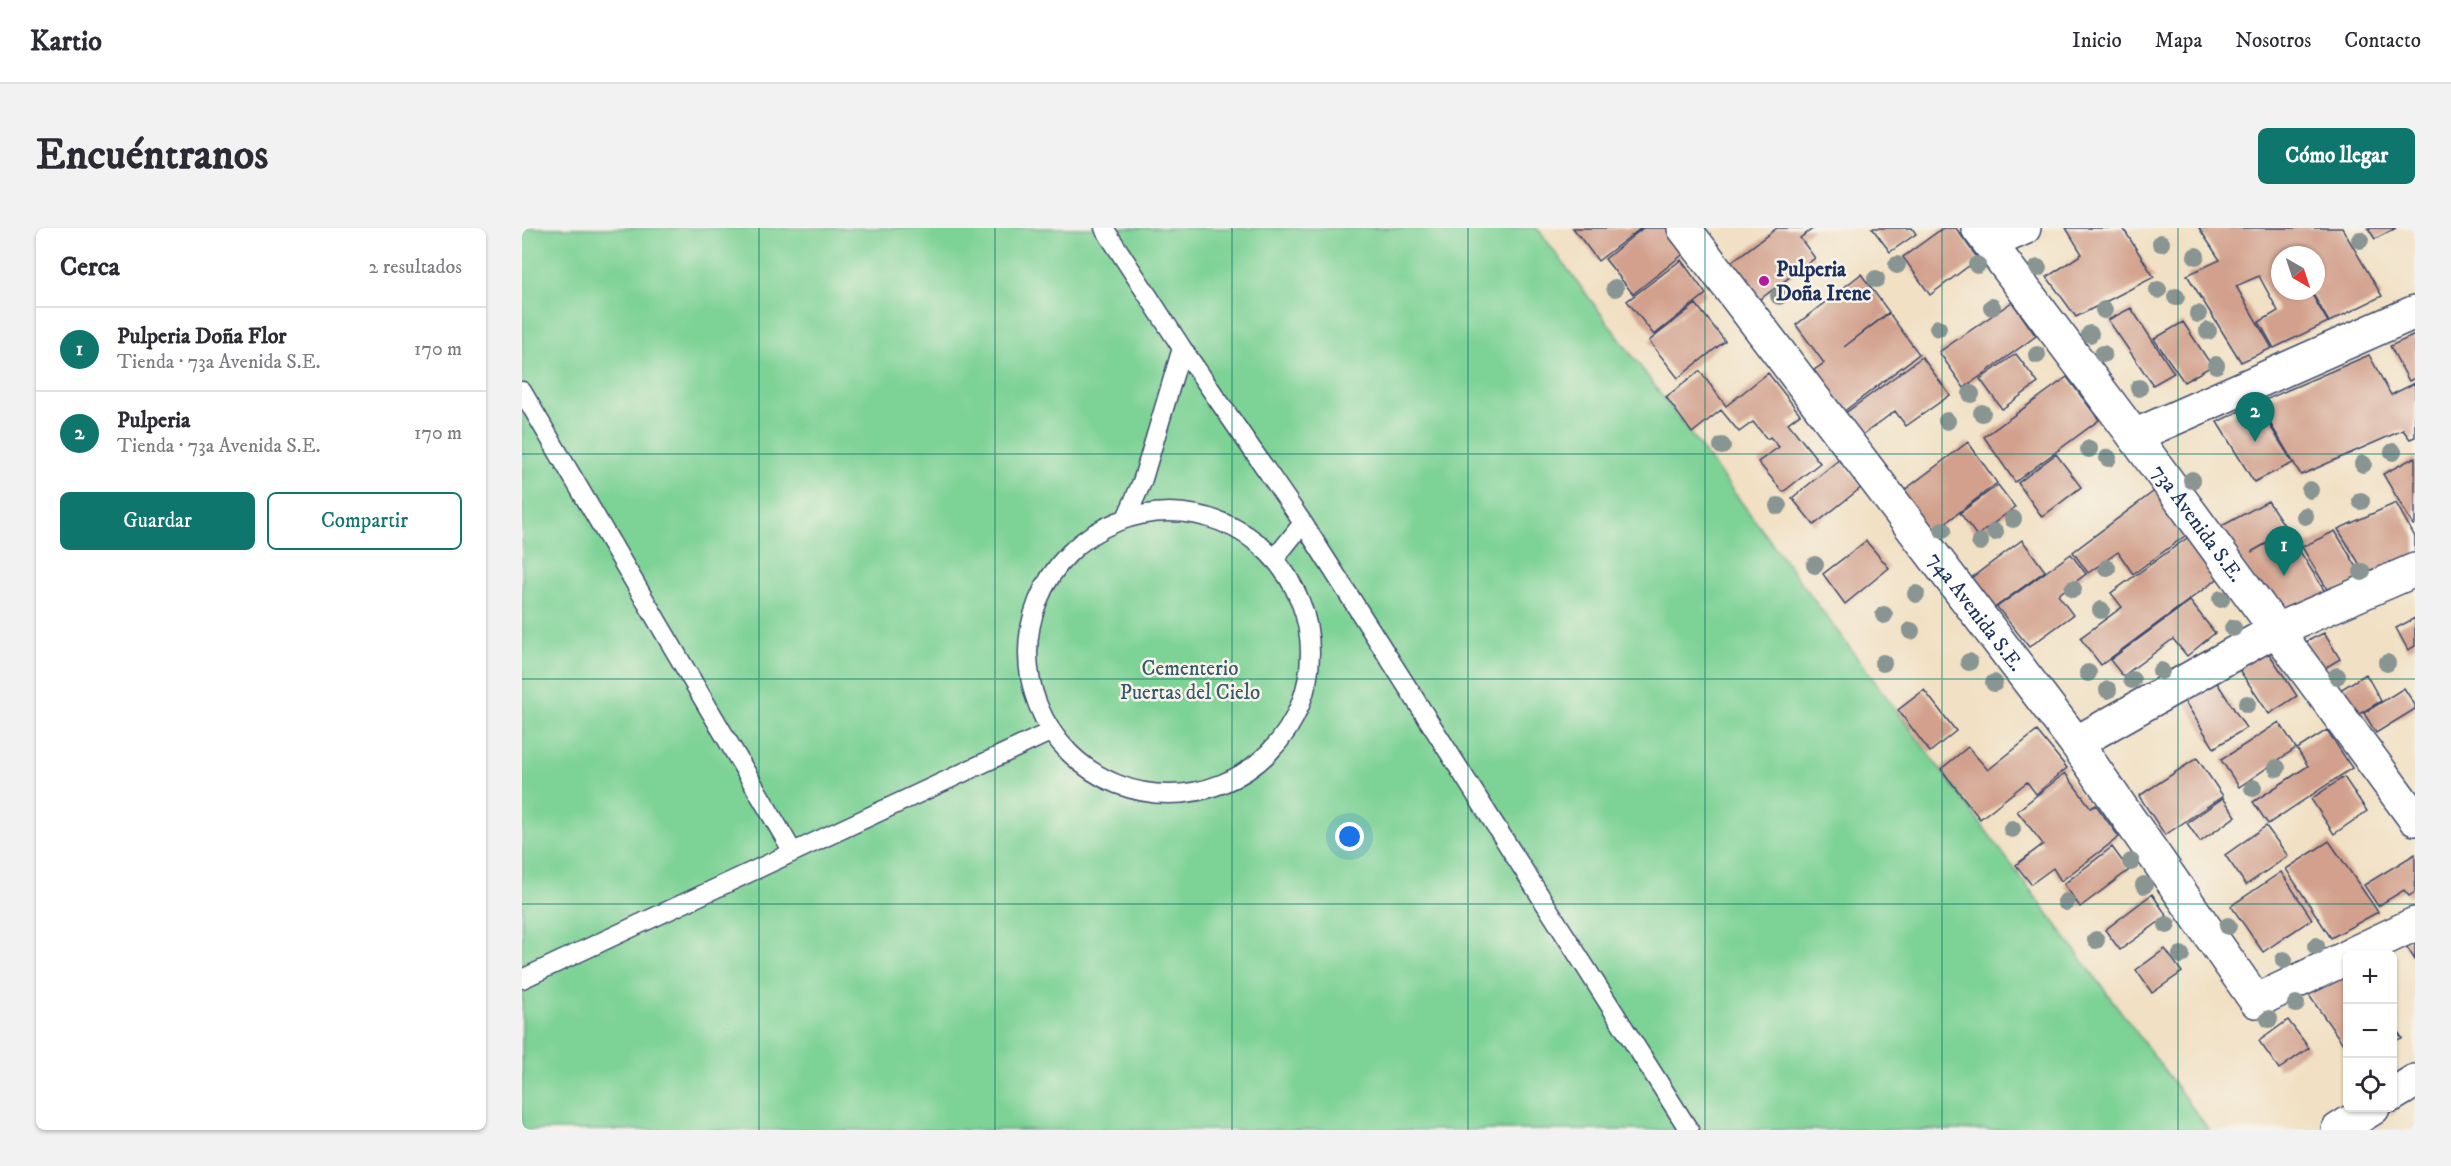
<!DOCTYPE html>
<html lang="es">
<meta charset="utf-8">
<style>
body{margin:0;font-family:"IM FELL DW Pica",serif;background:#f2f2f3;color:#2b2b33}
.controls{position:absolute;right:18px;bottom:18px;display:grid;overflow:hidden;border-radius:9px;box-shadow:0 2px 4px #0004}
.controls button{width:54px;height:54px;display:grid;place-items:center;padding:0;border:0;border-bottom:2px solid #e1e1e2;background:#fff;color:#2b2b33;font:30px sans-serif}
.compass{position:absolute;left:1749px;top:18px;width:54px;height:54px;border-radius:50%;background:#fff;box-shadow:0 2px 4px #0004;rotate:141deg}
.you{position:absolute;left:828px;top:609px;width:21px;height:21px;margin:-15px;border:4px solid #fff;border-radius:50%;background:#1a73e8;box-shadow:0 0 0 9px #1a73e833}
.badge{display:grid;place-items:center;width:39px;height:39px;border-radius:50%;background:#0f766e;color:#fff;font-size:20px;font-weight:700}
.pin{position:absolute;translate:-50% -50px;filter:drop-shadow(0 2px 3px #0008)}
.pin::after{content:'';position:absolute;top:32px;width:21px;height:18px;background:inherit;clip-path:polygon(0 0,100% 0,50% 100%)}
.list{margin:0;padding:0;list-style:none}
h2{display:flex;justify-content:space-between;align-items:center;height:78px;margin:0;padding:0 24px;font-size:26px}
h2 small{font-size:20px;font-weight:400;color:#7c7c81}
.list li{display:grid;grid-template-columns:39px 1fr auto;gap:18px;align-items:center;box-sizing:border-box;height:84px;padding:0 24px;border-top:2px solid #e1e1e2}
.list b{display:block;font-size:22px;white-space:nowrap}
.list p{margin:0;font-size:20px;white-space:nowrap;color:#7c7c81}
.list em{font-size:20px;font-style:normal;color:#7c7c81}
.actions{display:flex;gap:12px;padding:18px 24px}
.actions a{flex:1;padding:14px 0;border:2px solid #0f766e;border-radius:9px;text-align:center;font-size:21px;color:#0f766e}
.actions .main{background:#0f766e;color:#fff}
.icon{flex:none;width:33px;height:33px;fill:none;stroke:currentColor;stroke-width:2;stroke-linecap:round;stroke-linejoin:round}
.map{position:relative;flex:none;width:1893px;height:902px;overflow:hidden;border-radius:9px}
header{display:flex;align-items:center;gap:36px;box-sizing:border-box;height:84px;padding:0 30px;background:#fff;border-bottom:2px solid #e1e1e2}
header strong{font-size:28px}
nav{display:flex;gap:33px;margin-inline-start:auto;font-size:21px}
.intro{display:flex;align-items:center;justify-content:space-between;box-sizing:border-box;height:144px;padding:0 36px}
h1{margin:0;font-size:42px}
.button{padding:15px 27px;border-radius:9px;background:#0f766e;color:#fff;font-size:21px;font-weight:700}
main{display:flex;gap:36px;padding:0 36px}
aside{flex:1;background:#fff;border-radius:9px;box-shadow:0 2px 4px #0004}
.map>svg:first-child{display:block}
</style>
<header>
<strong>Kartio</strong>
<nav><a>Inicio</a><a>Mapa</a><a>Nosotros</a><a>Contacto</a></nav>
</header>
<div class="intro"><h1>Encuéntranos</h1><a class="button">Cómo llegar</a></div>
<main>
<aside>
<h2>Cerca<small>2 resultados</small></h2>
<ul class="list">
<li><span class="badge">1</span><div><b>Pulperia Doña Flor</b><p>Tienda · 73a Avenida S.E.</p></div><em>170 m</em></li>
<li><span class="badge">2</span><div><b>Pulperia</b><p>Tienda · 73a Avenida S.E.</p></div><em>170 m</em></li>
</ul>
<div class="actions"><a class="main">Guardar</a><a>Compartir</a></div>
</aside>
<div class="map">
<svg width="1893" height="902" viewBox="0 0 1893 902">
<rect width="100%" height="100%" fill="#f7f3e8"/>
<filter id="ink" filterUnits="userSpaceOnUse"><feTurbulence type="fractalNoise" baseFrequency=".0167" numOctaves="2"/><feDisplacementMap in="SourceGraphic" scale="12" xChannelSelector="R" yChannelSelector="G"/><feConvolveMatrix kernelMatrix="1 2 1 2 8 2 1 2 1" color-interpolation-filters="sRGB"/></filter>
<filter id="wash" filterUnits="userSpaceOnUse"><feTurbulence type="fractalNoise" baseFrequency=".008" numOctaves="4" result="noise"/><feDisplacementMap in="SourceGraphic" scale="24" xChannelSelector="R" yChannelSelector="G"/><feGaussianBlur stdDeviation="1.35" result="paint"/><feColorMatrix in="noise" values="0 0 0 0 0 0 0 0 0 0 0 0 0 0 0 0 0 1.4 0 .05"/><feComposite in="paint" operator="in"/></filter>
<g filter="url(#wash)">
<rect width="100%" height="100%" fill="#f1e0c3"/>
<path fill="#7dd295" stroke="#4c807a" stroke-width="1.5" d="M 0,0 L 1015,0 L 1687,902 L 0,902 Z"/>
<g id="blocks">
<path fill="#d2a08c" d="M 1051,0 L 1119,0 L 1076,33 Z
M 1121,0 L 1153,0 L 1169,20 L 1111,66 L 1083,31 Z
M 1255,0 L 1292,0 L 1278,10 L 1293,30 L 1237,72 L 1208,35 Z
M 1350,0 L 1390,0 L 1394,6 L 1368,24 Z
M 1421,0 L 1434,0 L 1456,31 L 1408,67 L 1381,29 Z
M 1544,0 L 1601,0 L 1632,49 L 1554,89 L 1525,49 L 1560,26 Z
M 1677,0 L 1820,0 L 1860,68 L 1807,94 L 1789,63 L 1794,63 L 1794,27 L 1758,27 L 1758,63 L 1788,63 L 1806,94 L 1752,120 L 1737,94 L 1756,83 L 1737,48 L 1714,58 L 1750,120 L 1719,134 L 1665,47 L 1698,32 Z
M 1846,0 L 1874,0 L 1853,11 Z
M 1159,32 L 1184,66 L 1132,107 L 1105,73 Z
M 1339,46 L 1367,84 L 1322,119 L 1367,85 L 1397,126 L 1316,188 L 1285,147 L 1302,135 L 1274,97 Z
M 1490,74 L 1514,108 L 1442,160 L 1417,124 Z
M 1174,76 L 1203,113 L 1156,150 L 1127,113 Z
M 1609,80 L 1652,145 L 1631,157 L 1586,92 Z
M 1661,94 L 1690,138 L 1662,154 L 1632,111 Z
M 1893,107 L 1893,150 L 1887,153 L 1868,118 Z
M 1494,126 L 1516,155 L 1480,181 L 1458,151 Z
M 1847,127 L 1869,167 L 1893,155 L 1893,209 L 1888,211 L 1881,202 L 1779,247 L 1736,175 Z
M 1400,129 L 1428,167 L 1384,198 L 1373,183 L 1335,211 L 1318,189 Z
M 1178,143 L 1204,178 L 1246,145 L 1278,186 L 1266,195 L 1298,235 L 1261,264 L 1236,234 L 1257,219 L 1248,209 L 1245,211 L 1231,194 L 1217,204 L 1199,182 L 1170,205 L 1144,169 Z
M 1545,149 L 1577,192 L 1493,254 L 1462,209 Z
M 1734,175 L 1771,235 L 1732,254 L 1695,194 Z
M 1446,214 L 1475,255 L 1408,307 L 1376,267 Z
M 1534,226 L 1559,259 L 1520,289 L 1496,255 Z
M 1893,229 L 1893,296 L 1891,297 L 1861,246 Z
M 1318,231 L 1340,259 L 1292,297 L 1270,270 Z
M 1476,257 L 1493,279 L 1455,308 L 1438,285 Z
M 1639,258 L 1671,302 L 1611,346 L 1596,324 L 1566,345 L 1551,324 Z
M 1746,273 L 1766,303 L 1729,324 L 1766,304 L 1805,367 L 1758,389 L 1696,300 Z
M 1874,275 L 1893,309 L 1893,331 L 1846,350 L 1816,301 Z
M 1813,303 L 1842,351 L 1808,366 L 1780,319 Z
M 1672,305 L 1702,346 L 1579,437 L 1558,410 L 1600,379 L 1589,365 Z
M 1500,312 L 1523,343 L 1468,383 L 1444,354 Z
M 1344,313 L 1367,340 L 1323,376 L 1301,346 Z
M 1549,326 L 1564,346 L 1536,367 L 1551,387 L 1507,419 L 1475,379 Z
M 1668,373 L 1693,405 L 1665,428 L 1651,411 L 1601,448 L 1588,432 Z
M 1893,390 L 1893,418 L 1886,422 L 1874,400 Z
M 1802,405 L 1818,431 L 1798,443 L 1779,416 Z
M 1744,421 L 1775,468 L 1747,486 L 1716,440 Z
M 1844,446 L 1859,473 L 1834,488 L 1818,462 Z
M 1692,450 L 1724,500 L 1692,520 L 1660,469 Z
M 1882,460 L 1893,477 L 1893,481 L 1854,505 L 1842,485 Z
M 1402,462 L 1434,503 L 1408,524 L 1376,482 Z
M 1757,494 L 1774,520 L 1717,559 L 1699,532 Z
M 1805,502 L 1830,540 L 1746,596 L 1731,574 L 1786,538 L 1775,521 Z
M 1515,503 L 1545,540 L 1514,566 L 1505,554 L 1458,591 L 1419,541 L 1446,519 L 1466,542 Z
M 1675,530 L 1701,568 L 1643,607 L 1617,568 Z
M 1543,545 L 1569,580 L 1574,577 L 1597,609 L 1539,653 L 1531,640 L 1509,656 L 1494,637 L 1521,616 L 1495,583 Z
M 1822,549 L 1845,583 L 1812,606 L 1789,571 Z
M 1701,570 L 1714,588 L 1678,614 L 1665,595 Z
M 1744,598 L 1766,628 L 1724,657 L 1703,627 Z
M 1807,613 L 1856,684 L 1809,710 L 1764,641 Z
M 1590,619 L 1607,642 L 1558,679 L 1542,656 Z
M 1893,626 L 1893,664 L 1887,668 L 1882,662 L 1856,678 L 1842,657 Z
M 1759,644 L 1790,691 L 1741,724 L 1709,678 Z
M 1630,666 L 1645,688 L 1598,722 L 1583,702 Z
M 1893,708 L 1893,732 L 1881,713 Z
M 1643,721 L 1660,744 L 1630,765 L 1614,742 Z
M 1826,742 L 1826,823 L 1784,763 Z
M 1766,792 L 1787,820 L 1757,841 L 1737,813 Z
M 1870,795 L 1880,810 L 1870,814 Z"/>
</g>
</g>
<g filter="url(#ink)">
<use href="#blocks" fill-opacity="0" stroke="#3b4a6d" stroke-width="1.5"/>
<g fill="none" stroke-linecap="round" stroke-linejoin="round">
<defs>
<path id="service" d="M 582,0 L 660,120 L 781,295 L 1167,902
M 0,163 L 271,624
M506 425a141 141 0 1 1 282 0a141 141 0 1 1-282 0Z
M 605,288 L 620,254 L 660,120
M 754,329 L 781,295
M 0,751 L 530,503"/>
<g id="minor">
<path id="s1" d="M 1162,0 L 1554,515 L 1734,773 L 1826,729"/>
<path id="s2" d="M 1456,0 L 1612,208 L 1893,591"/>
<path d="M 1468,15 L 1502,0"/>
<path d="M 1612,208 L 1893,84"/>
<path d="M 1554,515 L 1750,404 L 1893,342"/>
<path d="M 1830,726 L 1893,696"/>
<path d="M 1870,867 L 1893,853"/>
<path d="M 1816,902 L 1851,880"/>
</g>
</defs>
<use href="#service" stroke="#3b4a6d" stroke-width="21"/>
<use href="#minor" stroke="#3b4a6d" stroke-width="36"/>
<use href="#service" stroke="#fff" stroke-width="18"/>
<use href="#minor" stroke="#fff" stroke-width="33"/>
</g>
<g fill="#899593">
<circle cx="1838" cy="12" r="9"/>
<circle cx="1639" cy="15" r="9"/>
<circle cx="1674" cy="28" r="9"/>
<circle cx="1375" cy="37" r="9"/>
<circle cx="1455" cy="37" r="9"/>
<circle cx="1516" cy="40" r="9"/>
<circle cx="1354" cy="51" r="9"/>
<circle cx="1093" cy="60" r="9"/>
<circle cx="1636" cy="62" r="9"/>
<circle cx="1257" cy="68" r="9"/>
<circle cx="1654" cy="69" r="9"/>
<circle cx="1470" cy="79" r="9"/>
<circle cx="1582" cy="82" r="9"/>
<circle cx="1676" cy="86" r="9"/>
<circle cx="1416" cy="100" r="9"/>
<circle cx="1686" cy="103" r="9"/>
<circle cx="1568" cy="106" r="9"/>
<circle cx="1581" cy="126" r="9"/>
<circle cx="1515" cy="127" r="9"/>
<circle cx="1694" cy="137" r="9"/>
<circle cx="1617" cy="160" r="9"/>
<circle cx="1449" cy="166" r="9"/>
<circle cx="1460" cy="185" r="9"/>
<circle cx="1425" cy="193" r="9"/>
<circle cx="1200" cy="218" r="9"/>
<circle cx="1567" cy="221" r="9"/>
<circle cx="1871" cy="224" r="9"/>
<circle cx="1586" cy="230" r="9"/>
<circle cx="1841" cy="236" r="9"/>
<circle cx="1670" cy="252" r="9"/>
<circle cx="1788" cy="262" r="9"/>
<circle cx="1839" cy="273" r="9"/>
<circle cx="1256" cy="278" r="9"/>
<circle cx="1783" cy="288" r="9"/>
<circle cx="1491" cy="291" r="9"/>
<circle cx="1421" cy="302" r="9"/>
<circle cx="1473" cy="304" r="9"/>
<circle cx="1458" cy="314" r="9"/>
<circle cx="1293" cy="337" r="9"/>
<circle cx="1585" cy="340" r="9"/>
<circle cx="1840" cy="344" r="9"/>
<circle cx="1551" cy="361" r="9"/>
<circle cx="1394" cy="366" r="9"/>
<circle cx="1699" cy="371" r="9"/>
<circle cx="1579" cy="382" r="9"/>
<circle cx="1362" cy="387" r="9"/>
<circle cx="1711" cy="400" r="9"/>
<circle cx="1389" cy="403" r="9"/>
<circle cx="1447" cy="434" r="9"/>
<circle cx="1361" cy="435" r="9"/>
<circle cx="1865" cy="435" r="9"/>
<circle cx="1639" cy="443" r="9"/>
<circle cx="1566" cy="445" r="9"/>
<circle cx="1815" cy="448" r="9"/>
<circle cx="1610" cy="452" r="9"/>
<circle cx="1472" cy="455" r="9"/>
<circle cx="1586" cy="462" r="9"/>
<circle cx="1725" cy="476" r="9"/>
<circle cx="1755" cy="540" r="9"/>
<circle cx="1731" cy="560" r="9"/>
<circle cx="1490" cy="601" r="9"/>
<circle cx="1609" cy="634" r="9"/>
<circle cx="1622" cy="657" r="9"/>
<circle cx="1544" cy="674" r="9"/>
<circle cx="1645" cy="697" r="9"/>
<circle cx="1706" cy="698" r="9"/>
<circle cx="1574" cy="712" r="9"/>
<circle cx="1794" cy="718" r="9"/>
<circle cx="1659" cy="727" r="9"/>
<circle cx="1762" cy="732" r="9"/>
<circle cx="1774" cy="776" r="9"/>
<circle cx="1747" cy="791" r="9"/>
</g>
</g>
<path fill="none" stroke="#0f766e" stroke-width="1.5" stroke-opacity="0.55" d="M 237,0 L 237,902M 473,0 L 473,902M 710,0 L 710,902M 946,0 L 946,902M 1183,0 L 1183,902M 1420,0 L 1420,902M 1656,0 L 1656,902M 0,226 L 1893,226M 0,451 L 1893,451M 0,676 L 1893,676"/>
<circle fill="#b5179e" stroke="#f7f3e8" stroke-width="2" cx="1242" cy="53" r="6"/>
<g text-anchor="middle" stroke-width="5" stroke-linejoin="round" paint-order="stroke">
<g font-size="21" font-weight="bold" fill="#1b2f5e" stroke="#f7f3e8" text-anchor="start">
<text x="1254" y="48">Pulperia<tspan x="1254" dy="24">Doña Irene</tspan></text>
</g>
<g font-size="21" fill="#1b2f5e" stroke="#f7f3e8">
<text dy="7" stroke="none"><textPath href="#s2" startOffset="368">73a Avenida S.E.</textPath></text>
<text dy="7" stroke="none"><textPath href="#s1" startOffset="482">74a Avenida S.E.</textPath></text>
</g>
<g font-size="21" fill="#34586c" stroke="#f7f3e8">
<text x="668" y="447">Cementerio<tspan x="668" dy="24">Puertas del Cielo</tspan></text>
</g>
</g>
</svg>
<div class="controls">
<button>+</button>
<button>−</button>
<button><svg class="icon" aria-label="locate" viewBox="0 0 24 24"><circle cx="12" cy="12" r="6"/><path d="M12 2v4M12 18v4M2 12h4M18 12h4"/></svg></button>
</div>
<svg class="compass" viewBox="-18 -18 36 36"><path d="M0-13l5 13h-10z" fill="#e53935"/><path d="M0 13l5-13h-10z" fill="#7c7c81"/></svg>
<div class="you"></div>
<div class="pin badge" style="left:1762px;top:348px">1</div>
<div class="pin badge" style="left:1733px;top:214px">2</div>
</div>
</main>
